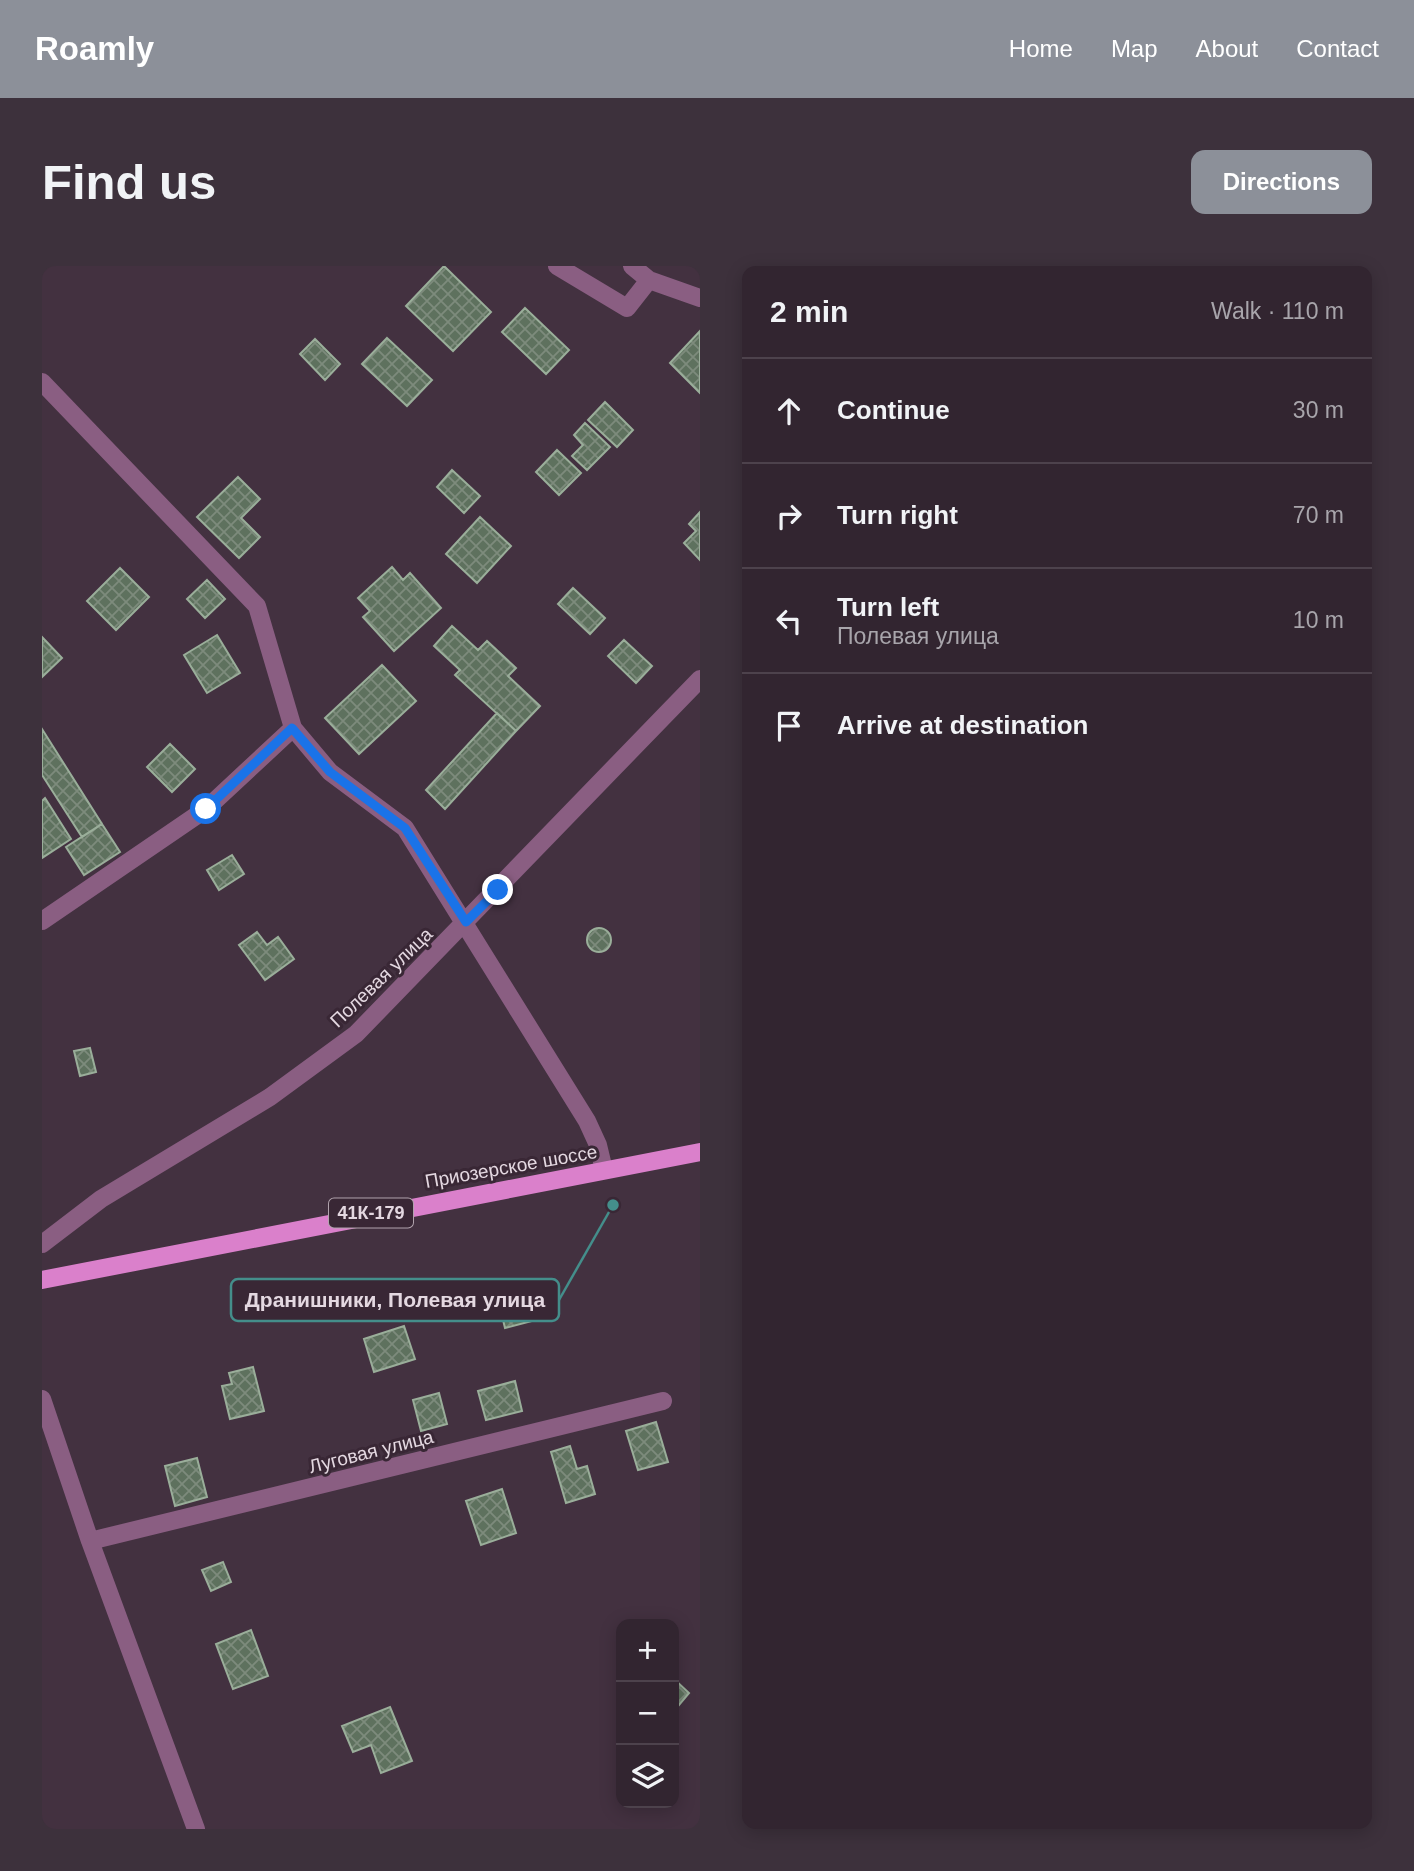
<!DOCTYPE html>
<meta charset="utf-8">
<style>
body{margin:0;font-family:Arial,sans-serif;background:#3d313c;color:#f1f3f6}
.controls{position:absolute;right:21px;bottom:21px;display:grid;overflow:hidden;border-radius:14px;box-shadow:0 4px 18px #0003}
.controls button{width:63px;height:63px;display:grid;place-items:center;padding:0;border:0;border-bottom:2px solid #4d424c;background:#322530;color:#f1f3f6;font:35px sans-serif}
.stop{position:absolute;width:21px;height:21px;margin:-16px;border:5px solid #1a73e8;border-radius:50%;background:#fff}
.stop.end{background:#1a73e8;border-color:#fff;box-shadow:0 2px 7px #0008}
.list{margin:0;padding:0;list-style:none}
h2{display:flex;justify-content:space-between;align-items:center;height:91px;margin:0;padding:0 28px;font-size:30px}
h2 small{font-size:23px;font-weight:400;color:#a8a5ab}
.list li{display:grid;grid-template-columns:46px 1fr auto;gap:21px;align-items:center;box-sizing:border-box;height:105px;padding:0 28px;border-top:2px solid #4d424c}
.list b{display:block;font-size:26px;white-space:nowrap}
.list p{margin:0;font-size:23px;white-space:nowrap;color:#a8a5ab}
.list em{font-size:23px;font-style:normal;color:#a8a5ab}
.icon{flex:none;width:38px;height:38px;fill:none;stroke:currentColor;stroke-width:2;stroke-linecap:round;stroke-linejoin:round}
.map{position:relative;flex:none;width:658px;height:1563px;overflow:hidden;border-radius:14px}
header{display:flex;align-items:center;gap:42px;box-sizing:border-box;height:98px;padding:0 35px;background:#8c9099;color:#fff}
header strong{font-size:33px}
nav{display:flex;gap:38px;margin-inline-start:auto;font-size:24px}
.intro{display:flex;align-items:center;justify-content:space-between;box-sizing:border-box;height:168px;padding:0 42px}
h1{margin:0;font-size:49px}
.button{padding:18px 32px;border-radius:14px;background:#8c9099;color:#fff;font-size:24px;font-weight:700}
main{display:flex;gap:42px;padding:0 42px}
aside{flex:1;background:#322530;border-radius:14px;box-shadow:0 4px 18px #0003}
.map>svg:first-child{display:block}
</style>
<header>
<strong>Roamly</strong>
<nav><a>Home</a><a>Map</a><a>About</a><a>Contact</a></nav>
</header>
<div class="intro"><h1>Find us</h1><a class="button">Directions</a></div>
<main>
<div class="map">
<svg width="658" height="1563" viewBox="0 0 658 1563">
<defs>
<pattern id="building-cross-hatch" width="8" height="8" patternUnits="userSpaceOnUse" patternTransform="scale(1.75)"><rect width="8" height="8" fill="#5e715e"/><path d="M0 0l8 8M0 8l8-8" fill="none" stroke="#7d8b7c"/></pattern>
</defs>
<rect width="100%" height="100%" fill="#433140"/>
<path fill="url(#building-cross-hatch)" stroke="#9aae9a" stroke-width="2" d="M 402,0 L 449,46 L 411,85 L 364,40 Z
M 483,42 L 527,84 L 504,108 L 460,66 Z
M 658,65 L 658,127 L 628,97 Z
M 345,72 L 390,114 L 365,140 L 320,98 Z
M 273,73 L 298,98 L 283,114 L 258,88 Z
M 563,136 L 591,164 L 575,181 L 546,154 Z
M 543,157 L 568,181 L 545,204 L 530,190 L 541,179 L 532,169 Z
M 515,184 L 539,207 L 517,229 L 494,206 Z
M 410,204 L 438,230 L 422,247 L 395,221 Z
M 196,211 L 218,233 L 199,252 L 218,271 L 197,292 L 155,251 Z
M 658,246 L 658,294 L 642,277 L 654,265 L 647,258 Z
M 438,251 L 469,280 L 435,317 L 404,288 Z
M 350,301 L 361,314 L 368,307 L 399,342 L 352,385 L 321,351 L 328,345 L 316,332 Z
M 78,302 L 107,331 L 74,364 L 45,335 Z
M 165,314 L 183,333 L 163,352 L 145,333 Z
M 531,322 L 563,352 L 548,368 L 516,338 Z
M 410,360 L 436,384 L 445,375 L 474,402 L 466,410 L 498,440 L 474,465 L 413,409 L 418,404 L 392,380 Z
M 175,369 L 198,407 L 165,427 L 142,389 Z
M 0,371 L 20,392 L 0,411 Z
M 582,374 L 610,400 L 594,417 L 566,390 Z
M 340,399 L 374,435 L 317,488 L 283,452 Z
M 455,447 L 474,465 L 403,543 L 384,524 Z
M 0,463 L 60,558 L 40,571 L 0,509 Z
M 128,478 L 153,503 L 130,526 L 105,501 Z
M 3,532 L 29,573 L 0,592 L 0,535 Z
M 60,558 L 78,586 L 42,609 L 24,581 Z
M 190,589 L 202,608 L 177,624 L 165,604 Z
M545 674a12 12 0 1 1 24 0a12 12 0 1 1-24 0Z
M 215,666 L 225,679 L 236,671 L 252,693 L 223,714 L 197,679 Z
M 48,782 L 54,806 L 38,810 L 32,785 Z
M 496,1014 L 505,1051 L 463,1062 L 454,1025 Z
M 362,1060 L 373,1093 L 332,1106 L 322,1073 Z
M 211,1101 L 222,1145 L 188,1153 L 180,1120 L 190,1118 L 187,1107 Z
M 473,1115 L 480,1145 L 444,1154 L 436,1125 Z
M 397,1127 L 405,1158 L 379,1165 L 371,1134 Z
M 614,1156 L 626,1196 L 596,1204 L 584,1165 Z
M 528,1180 L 535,1203 L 545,1200 L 553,1228 L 524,1237 L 509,1186 Z
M 155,1192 L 165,1231 L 133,1240 L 123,1200 Z
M 460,1223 L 474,1267 L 439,1279 L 424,1235 Z
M 181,1296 L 189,1316 L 169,1325 L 160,1304 Z
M 209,1364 L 226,1410 L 191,1423 L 174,1378 Z
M 632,1413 L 647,1427 L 632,1445 Z
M 348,1441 L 370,1495 L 339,1507 L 329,1479 L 311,1486 L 300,1460 Z"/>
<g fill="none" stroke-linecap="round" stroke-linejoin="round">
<path stroke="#8a5e82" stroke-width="18" d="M 515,0 L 585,42 L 607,14
M 590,0 L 607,14 L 658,32
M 0,116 L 215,340 L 251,462 L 288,506 L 363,562 L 545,855 L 556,879 L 562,904
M 0,655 L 164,543 L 251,462
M 0,978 L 59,933 L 228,831 L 314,768 L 658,413
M 0,1133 L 48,1275 L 154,1563
M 48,1275 L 621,1135"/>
<path stroke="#da80cb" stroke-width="18" d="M 0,1014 L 658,886"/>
</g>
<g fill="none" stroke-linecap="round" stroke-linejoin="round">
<path stroke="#1a73e8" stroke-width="9" d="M 164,543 L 250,462 L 288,506 L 363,562 L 424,656 L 456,624"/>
</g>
<g text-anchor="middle" stroke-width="6" stroke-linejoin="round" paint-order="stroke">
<rect fill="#392735" stroke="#b1a3ad" stroke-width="2" x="287" y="932.5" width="84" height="29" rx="5"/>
<g font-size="18" font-weight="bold" fill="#e4d8e1">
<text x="329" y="953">41К-179</text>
</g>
<g font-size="19" fill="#e4d8e1" stroke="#392735">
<text transform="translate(339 711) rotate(-44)" y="7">Полевая улица</text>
<text transform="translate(469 900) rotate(-10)" y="7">Приозерское шоссе</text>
<text transform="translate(329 1185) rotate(-14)" y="7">Луговая улица</text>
</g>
</g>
<path fill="none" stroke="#448e8b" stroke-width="2.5" d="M571 939L517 1034"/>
<circle fill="#448e8b" stroke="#392735" stroke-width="2.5" cx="571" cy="939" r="7"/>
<rect fill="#392735" stroke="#448e8b" stroke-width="2.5" x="189" y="1013" width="328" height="42" rx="7"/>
<g font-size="21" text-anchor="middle" font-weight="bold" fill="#e4d8e1">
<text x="353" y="1041">Дранишники, Полевая улица</text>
</g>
</svg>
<div class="controls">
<button>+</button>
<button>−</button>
<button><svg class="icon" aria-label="layers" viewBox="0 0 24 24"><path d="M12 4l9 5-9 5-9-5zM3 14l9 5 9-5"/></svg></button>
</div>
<div class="stop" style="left:164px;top:543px"></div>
<div class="stop end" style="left:456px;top:624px"></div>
</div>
<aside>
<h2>2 min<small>Walk · 110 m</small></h2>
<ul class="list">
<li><svg class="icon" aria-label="ahead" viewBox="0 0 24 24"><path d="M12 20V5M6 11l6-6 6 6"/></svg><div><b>Continue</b></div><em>30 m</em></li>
<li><svg class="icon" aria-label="right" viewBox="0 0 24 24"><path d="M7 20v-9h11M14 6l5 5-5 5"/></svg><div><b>Turn right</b></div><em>70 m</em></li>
<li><svg class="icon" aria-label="left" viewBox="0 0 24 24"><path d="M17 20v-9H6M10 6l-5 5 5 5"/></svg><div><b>Turn left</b><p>Полевая улица</p></div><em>10 m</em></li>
<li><svg class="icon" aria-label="arrive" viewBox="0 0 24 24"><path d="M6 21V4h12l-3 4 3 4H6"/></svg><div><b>Arrive at destination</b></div></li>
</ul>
</aside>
</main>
